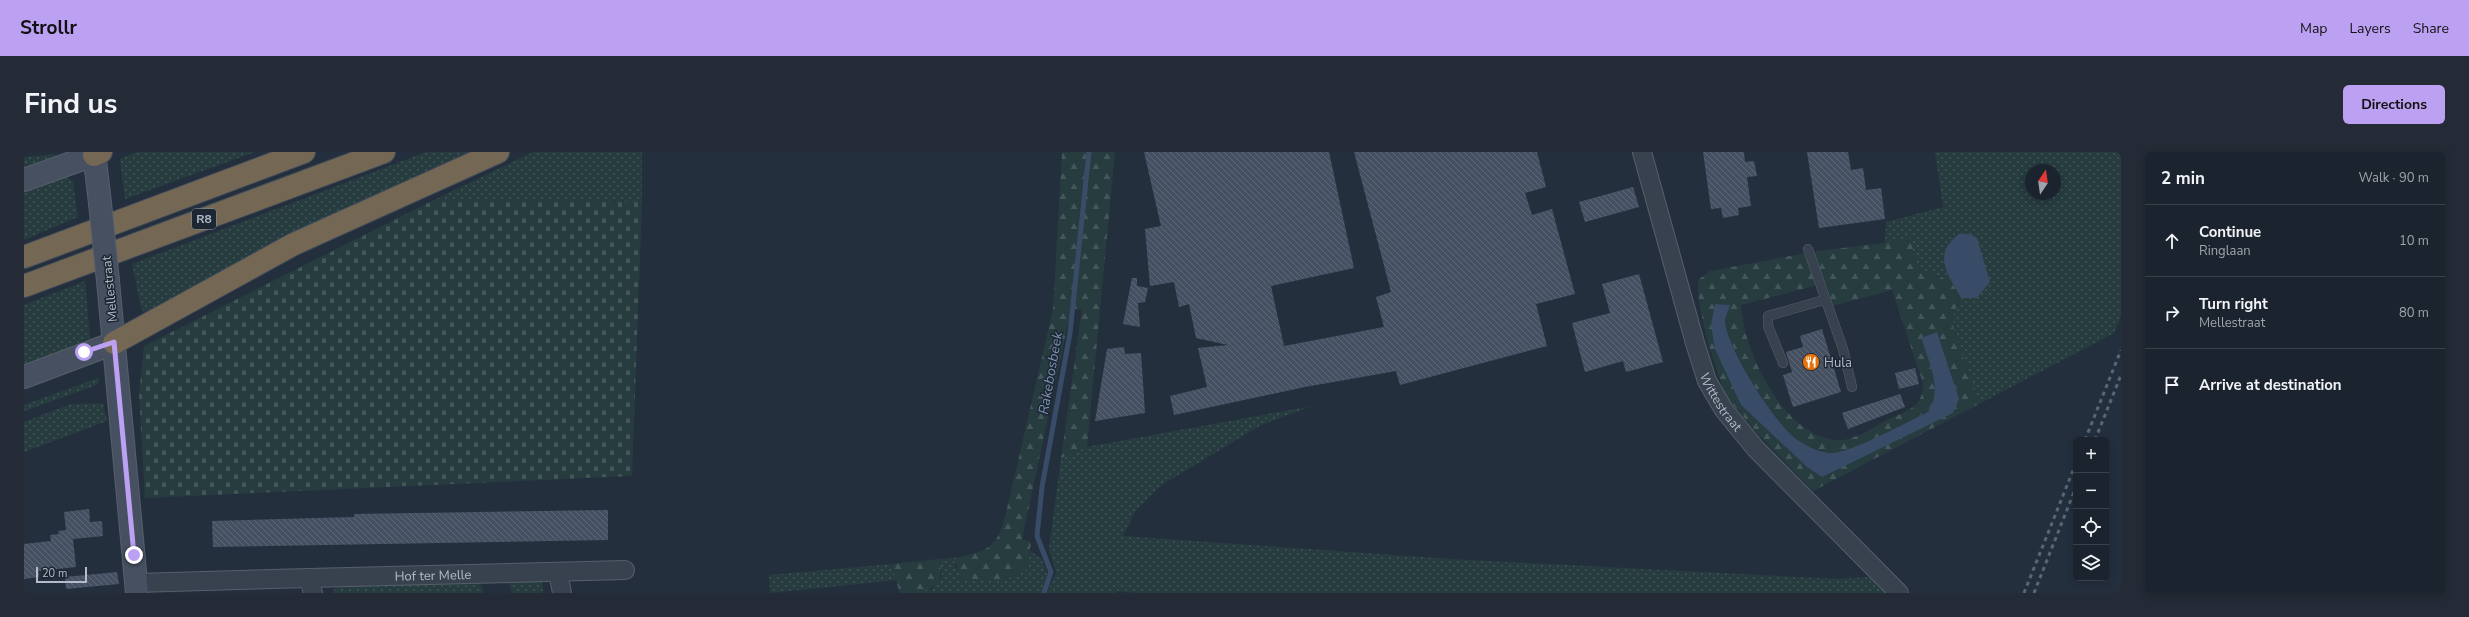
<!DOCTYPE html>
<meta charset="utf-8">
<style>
body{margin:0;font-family:"Nunito Sans",sans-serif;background:#242b36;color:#f1f3f6}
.controls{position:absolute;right:12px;bottom:12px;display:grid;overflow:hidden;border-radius:6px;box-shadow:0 2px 10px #0003}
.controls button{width:36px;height:36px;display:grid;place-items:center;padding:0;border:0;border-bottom:1px solid #39404a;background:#1b232e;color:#f1f3f6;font:20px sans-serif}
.compass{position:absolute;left:2001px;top:12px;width:36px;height:36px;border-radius:50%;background:#1b232e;box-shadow:0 2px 10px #0003;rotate:13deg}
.scale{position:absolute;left:12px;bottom:10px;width:51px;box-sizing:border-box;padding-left:4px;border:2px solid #b4bcc9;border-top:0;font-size:11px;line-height:14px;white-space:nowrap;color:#b4bcc9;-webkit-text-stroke:3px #1d2633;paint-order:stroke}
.stop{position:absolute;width:12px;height:12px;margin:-9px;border:3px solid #bca0f2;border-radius:50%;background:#fff}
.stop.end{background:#bca0f2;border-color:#fff;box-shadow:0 1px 4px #0008}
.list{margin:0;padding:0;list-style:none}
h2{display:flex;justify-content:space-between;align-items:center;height:52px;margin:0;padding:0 16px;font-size:17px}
h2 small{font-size:13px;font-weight:400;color:#a0a4aa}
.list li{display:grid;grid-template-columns:26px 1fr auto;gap:12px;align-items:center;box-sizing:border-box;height:72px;padding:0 16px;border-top:1px solid #39404a}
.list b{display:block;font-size:15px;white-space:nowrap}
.list p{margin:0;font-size:13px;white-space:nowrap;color:#a0a4aa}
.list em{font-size:13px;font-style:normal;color:#a0a4aa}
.icon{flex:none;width:22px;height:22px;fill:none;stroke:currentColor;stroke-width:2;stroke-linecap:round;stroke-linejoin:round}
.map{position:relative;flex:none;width:2097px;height:441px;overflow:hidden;border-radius:6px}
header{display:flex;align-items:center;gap:24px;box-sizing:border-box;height:56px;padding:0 20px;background:#bca0f2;color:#111}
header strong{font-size:19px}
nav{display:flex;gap:22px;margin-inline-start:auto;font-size:14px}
.intro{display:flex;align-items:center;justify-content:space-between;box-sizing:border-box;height:96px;padding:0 24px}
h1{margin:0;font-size:28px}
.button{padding:10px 18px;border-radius:6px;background:#bca0f2;color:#111;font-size:14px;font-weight:700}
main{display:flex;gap:24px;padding:0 24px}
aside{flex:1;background:#1b232e;border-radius:6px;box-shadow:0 2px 10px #0003}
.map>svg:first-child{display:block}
</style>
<header>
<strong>Strollr</strong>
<nav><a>Map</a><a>Layers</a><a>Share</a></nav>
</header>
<div class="intro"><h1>Find us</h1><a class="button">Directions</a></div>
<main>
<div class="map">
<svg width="2097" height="441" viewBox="0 0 2097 441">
<defs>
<pattern id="grass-dots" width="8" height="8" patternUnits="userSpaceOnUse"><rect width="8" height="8" fill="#263c3f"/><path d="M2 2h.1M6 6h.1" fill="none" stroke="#435659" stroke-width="1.8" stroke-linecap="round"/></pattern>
<pattern id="forest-firs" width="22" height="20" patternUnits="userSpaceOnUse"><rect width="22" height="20" fill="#263c3f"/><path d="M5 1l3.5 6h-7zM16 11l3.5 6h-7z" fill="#435659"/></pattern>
<pattern id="cemetery-stones" width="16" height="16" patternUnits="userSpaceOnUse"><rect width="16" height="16" fill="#263c3f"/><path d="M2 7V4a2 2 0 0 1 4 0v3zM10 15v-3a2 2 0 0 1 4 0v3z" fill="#435659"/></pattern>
<pattern id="building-back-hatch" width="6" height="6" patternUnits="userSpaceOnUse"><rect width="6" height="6" fill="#455162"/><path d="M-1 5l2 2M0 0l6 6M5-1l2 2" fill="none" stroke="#5d6877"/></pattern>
</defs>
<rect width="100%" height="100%" fill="#242f3e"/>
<path fill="url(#grass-dots)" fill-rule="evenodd" d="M 113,0 L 231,0 L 101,47 L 96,7 Z
M 402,0 L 452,0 L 126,160 L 120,161 L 117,156 L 108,112 Z
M 509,0 L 618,0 L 618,50 L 408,49 Z
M 1911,0 L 2097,0 L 2097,164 L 2090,181 L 1955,252 L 1929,175 L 1930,160 L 1937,146 L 1953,146 L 1921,114 L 1927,129 L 1894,117 L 1861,91 L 1862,70 L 1919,55 ZM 2007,18 L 2031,18 L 2031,42 L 2007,42 Z
M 32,2 L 34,5 L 0,18 L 0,5 Z
M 34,25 L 45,26 L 49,30 L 54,65 L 0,88 L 0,37 Z
M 61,129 L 66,186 L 0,214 L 0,153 Z
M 74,226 L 75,230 L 73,233 L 0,259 L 0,253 Z
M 79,251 L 83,269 L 0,300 L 0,270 L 47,252 Z
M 1288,254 L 1237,273 L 1136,334 L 1112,358 L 1099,384 L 1426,407 L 1814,427 L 1847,425 L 1863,441 L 1113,441 L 1093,439 L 1093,441 L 1023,441 L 1032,420 L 1025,397 L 1037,306 L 1063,295 Z
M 1006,399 L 1017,406 L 1024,422 L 1018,441 L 876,441 L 875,439 L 909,437 L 918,424 L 915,407 L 930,406 L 931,416 C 957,426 978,434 1003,417 Z
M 868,412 L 872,428 L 746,441 L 745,423 Z
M 518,429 L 519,440 L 517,441 L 488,441 L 485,430 Z
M 456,431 L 460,441 L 309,441 L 312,433 Z"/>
<path fill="url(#forest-firs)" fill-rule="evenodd" d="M 1038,0 L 1091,0 L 1063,295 L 1037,306 L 1058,157 L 1047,157 L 998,387 L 1007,390 L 1003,417 C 984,430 959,428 937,428 L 930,406 C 977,398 975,387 986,344 L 1029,157 Z
M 1886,85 L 1894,117 L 1927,129 L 1937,146 L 1930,160 L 1929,175 L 1955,252 L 1789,339 L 1733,281 L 1701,243 L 1683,188 L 1675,150 L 1674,128 L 1686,119 L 1793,99 L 1861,91 ZM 1802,131 L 1809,154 L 1868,138 L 1899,231 C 1899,255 1885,258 1865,267 C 1854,273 1830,288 1818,288 C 1763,291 1719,200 1717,153 ZM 1691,152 L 1706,153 C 1705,158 1701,165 1701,170 C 1705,198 1749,270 1772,287 C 1781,293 1794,300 1805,301 C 1824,303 1884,269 1904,260 C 1919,236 1905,211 1897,186 L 1913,180 L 1935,247 L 1798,325 L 1783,315 L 1717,253 Z
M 915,407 C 922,441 905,438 875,439 L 868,412 Z"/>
<path fill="url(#cemetery-stones)" d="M 408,49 L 618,50 L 608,324 L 121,346 L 115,242 L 120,194 Z"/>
<path fill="#394c67" d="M 1935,82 L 1946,82 L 1953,86 L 1966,130 L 1953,146 L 1937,146 C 1923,121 1908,103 1935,82 Z
M 1691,152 L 1706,153 C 1705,158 1701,165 1701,170 C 1704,198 1750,270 1772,287 C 1781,293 1794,300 1805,301 C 1823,303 1885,269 1904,260 C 1919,236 1905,211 1897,186 L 1913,180 L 1935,247 L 1929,261 L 1798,325 L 1783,315 L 1717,253 L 1691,197 L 1687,173 Z"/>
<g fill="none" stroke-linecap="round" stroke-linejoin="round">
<path stroke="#394c67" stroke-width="5" d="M 1020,441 L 1027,420 L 1013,384 L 1018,335 L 1046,181 L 1065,0"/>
</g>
<path fill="url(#building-back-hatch)" d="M 1120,0 L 1305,0 L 1330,116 L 1247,134 L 1260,194 L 1360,175 L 1352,145 L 1367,140 L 1330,0 L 1513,0 L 1522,35 L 1501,41 L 1508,63 L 1528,57 L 1551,142 L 1512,152 L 1523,194 L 1376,233 L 1372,219 L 1281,235 L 1150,263 L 1146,244 L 1183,235 L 1174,196 L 1204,193 L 1172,186 L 1165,152 L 1155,155 L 1150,130 L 1126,134 L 1121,77 L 1137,74 Z
M 1679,0 L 1720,0 L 1721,10 L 1730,9 L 1733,24 L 1723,25 L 1727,54 L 1714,56 L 1715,63 L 1699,66 L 1697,56 L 1687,57 Z
M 1783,0 L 1824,0 L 1827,18 L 1839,16 L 1842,38 L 1857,36 L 1861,67 L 1795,76 Z
M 1609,35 L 1615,55 L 1561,70 L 1555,50 Z
M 1615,122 L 1639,210 L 1602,220 L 1599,209 L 1561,220 L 1548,171 L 1586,161 L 1578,132 Z
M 1108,126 L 1113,126 L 1113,134 L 1124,136 L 1121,150 L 1114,151 L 1116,175 L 1099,172 Z
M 1798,177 L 1817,240 L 1769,255 L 1759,223 L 1768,220 L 1762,200 L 1779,195 L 1776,184 Z
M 1100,195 L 1101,202 L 1117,201 L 1121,261 L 1071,269 L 1083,197 Z
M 1891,216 L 1895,232 L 1875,237 L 1871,221 Z
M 1876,242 L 1881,255 L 1824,277 L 1818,261 Z
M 65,357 L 66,370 L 78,369 L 79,384 L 49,387 L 52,415 L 15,419 L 15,425 L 0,427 L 0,392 L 27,389 L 26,383 L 35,382 L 34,379 L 42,378 L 40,360 Z
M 584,358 L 584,388 L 189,395 L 188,369 L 330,365 L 330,362 Z
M 93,420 L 95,432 L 42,437 L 41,425 Z"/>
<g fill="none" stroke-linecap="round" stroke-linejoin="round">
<defs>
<path id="lane" d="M 1784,97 L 1819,197 L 1828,235
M 1759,211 L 1744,174 L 1744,164 L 1800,148"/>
<g id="street">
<path id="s1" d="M 1618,0 L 1671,191 L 1683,229 L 1700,258 L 1732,297 L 1875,441"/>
<path d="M 534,420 L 538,441"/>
<path id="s2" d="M 285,426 L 601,418"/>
<path d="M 112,431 L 285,426 L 289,441"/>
</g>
<path id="secondary" d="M 70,0 L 76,51
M 0,28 L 70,3
M 84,129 L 113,441
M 0,225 L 90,191"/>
<path id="highway" d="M 70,3 L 77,0
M 0,105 L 280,0
M 0,134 L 360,0
M 90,191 L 270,92 L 474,0"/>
</defs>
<use href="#lane" stroke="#565f6c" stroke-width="10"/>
<use href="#street" stroke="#565f6c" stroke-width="20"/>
<use href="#secondary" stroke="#565f6c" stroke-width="24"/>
<use href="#highway" stroke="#434c59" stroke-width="24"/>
<use href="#lane" stroke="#38414e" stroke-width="9"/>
<use href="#street" stroke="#38414e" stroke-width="18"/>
<use href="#secondary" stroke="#465061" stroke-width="22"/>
<use href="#highway" stroke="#746855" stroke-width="22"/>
<path stroke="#5a6575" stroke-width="3" stroke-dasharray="4 4" stroke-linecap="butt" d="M 2061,288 L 2097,198
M 2071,288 L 2097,223
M 2000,441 L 2052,311
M 2010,441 L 2052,335"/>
<defs>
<path id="secondary-bridge" d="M 76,51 L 84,129"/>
</defs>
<use href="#secondary-bridge" stroke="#565f6c" stroke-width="24" stroke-linecap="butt"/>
<use href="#secondary-bridge" stroke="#465061" stroke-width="22"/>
</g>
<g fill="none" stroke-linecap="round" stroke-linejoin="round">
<path stroke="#bca0f2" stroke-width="5" d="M 60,200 L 90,190 L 110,403"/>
</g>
<defs>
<symbol id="restaurant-disc" viewBox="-11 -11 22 22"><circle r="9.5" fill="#e8710a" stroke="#1d2633"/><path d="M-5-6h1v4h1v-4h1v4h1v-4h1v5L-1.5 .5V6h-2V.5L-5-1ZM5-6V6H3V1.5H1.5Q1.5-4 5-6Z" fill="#fff"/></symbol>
</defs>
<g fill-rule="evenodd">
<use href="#restaurant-disc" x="1777" y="200" width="20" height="20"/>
</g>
<g text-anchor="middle" stroke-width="3" stroke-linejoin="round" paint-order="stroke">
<rect fill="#1d2633" stroke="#878f9c" stroke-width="1" x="168" y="57" width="24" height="20" rx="3"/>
<g font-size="12" font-weight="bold" fill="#b4bcc9">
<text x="180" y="71">R8</text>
</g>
<g font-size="13" fill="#b4bcc9" stroke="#1d2633">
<text transform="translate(85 137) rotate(-96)" y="5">Mellestraat</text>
<text dy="5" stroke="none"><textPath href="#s1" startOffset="263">Wittestraat</textPath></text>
<text dy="5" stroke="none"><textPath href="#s2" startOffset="124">Hof ter Melle</textPath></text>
</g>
<g font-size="13" fill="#b4bcc9" stroke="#1d2633" text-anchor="start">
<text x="1800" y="215">Hula</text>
</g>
<g font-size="14" font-style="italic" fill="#7c92b1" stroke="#1d2633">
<text transform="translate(1026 221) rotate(-80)" y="5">Rakebosbeek</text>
</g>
</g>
</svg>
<div class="controls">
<button>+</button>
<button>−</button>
<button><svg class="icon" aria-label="locate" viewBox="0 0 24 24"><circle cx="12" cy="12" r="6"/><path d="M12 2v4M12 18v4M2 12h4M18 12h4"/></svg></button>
<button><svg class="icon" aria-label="layers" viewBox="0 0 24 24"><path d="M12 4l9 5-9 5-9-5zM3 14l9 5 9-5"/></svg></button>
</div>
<svg class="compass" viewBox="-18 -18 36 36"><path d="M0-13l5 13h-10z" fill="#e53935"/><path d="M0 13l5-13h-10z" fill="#a0a4aa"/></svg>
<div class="scale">20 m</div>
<div class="stop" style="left:60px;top:200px"></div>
<div class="stop end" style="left:110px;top:403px"></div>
</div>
<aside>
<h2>2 min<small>Walk · 90 m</small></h2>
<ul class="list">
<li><svg class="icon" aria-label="ahead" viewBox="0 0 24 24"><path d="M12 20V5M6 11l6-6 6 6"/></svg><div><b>Continue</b><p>Ringlaan</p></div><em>10 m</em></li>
<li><svg class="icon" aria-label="right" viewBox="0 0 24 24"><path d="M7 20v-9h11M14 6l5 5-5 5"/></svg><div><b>Turn right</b><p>Mellestraat</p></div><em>80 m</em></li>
<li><svg class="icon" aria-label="arrive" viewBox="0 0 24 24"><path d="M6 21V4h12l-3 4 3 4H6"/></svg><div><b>Arrive at destination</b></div></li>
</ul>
</aside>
</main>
